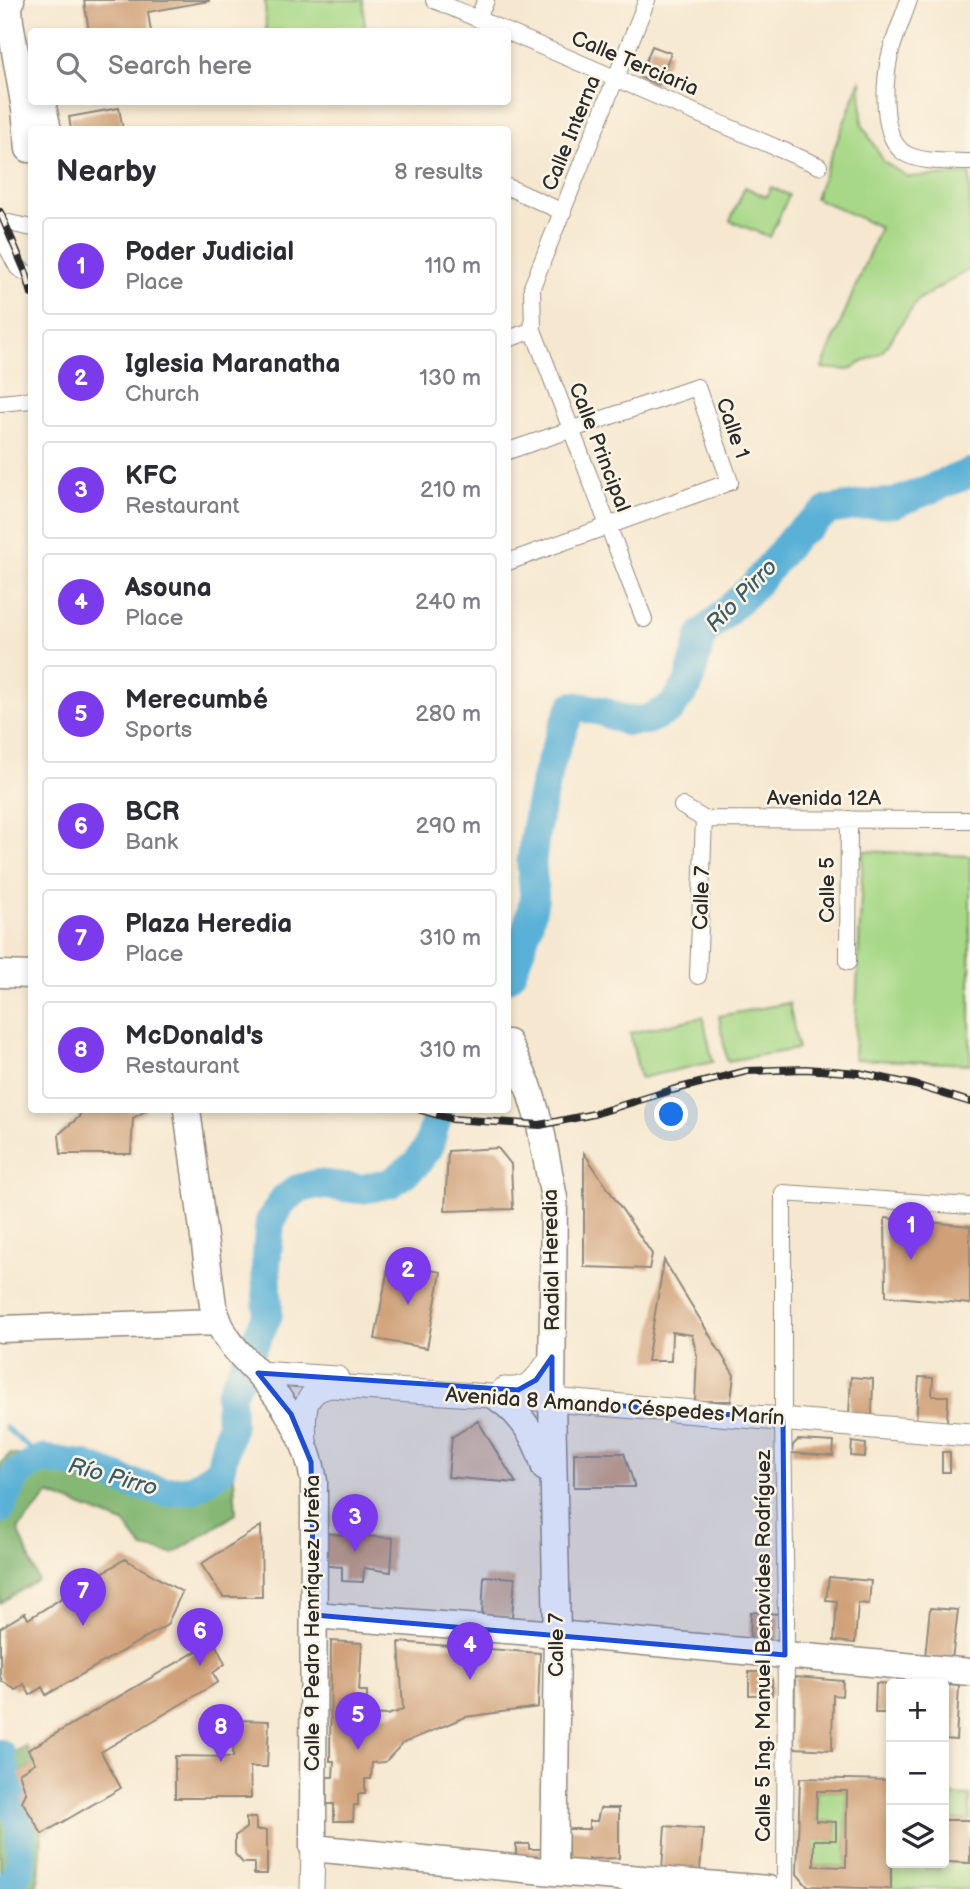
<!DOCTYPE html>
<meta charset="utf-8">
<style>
body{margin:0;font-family:"Balsamiq Sans",sans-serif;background:#f7f7f7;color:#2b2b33}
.controls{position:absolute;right:21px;bottom:21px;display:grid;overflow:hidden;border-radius:7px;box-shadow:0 4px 10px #0003}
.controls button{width:63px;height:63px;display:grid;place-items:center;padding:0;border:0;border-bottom:2px solid #e1e1e2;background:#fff;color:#2b2b33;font:35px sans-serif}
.you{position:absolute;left:672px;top:1115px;width:24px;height:24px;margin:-18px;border:5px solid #fff;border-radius:50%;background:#1a73e8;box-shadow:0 0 0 10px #1a73e833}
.badge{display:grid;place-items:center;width:46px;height:46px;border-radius:50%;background:#7c3aed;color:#fff;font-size:23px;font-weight:700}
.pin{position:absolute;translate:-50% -58px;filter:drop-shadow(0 2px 4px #0008)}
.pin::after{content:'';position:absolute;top:37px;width:24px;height:21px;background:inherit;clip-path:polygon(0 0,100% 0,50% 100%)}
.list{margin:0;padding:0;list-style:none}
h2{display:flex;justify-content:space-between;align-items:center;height:91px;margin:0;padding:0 28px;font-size:30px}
h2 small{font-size:23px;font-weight:400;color:#7c7c81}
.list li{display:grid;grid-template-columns:46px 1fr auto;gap:21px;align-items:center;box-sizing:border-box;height:98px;margin:0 14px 14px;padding:0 14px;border:2px solid #e1e1e2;border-radius:7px}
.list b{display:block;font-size:26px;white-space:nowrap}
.list p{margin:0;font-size:23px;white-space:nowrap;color:#7c7c81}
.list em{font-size:23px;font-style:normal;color:#7c7c81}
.icon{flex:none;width:38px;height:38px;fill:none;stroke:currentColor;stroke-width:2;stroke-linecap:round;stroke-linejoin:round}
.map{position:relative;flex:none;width:970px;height:1889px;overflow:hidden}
.search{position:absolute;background:#fff;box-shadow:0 4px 10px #0003;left:28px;top:28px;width:483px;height:77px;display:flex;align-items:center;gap:18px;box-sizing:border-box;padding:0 24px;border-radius:7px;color:#7c7c81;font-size:26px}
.panel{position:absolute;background:#fff;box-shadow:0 4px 10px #0003;left:28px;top:126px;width:483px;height:987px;border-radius:7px}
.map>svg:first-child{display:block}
</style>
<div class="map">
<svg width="970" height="1889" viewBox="0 0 970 1889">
<rect width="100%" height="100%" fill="#fcf5e5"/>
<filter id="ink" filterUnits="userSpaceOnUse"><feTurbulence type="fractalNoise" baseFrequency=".0143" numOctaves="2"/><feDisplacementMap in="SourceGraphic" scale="14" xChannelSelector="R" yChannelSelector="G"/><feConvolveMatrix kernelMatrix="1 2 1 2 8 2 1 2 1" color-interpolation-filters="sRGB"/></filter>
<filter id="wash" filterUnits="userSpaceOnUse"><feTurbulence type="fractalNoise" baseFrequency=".00686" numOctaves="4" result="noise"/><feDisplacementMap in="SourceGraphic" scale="28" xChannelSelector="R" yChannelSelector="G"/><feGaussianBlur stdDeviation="1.57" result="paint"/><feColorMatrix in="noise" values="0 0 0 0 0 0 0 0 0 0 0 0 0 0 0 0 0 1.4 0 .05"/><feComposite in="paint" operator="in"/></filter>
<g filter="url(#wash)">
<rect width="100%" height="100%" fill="#f6e8d0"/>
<path fill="#a7d887" stroke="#698259" stroke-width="2" d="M 265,0 L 363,0 L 365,31 L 266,31 Z
M 861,79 L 862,124 L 884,162 L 908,177 L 970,174 L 970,269 L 918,300 L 882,352 L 848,370 L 822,368 L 880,227 L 815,198 Z
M 745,187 L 766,197 L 771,187 L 789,195 L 770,237 L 730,221 Z
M 863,851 L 970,856 L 970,1064 L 854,1059 Z
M 789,1003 L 798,1049 L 727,1061 L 719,1016 Z
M 703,1017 L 713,1062 L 640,1078 L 630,1033 Z
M 817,1791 L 847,1791 L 846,1867 L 814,1866 L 814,1840 L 836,1840 L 836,1822 L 816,1821 Z
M 944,1795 L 970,1796 L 970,1820 L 944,1820 Z
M 892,1863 L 925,1863 L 926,1868 L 939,1869 L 940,1863 L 970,1863 L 970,1889 L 891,1889 Z"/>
<path fill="#85b874" stroke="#587250" stroke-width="2" d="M 231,1424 L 236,1514 L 173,1554 L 143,1548 L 124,1523 L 49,1494 L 18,1529 L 38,1580 L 0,1603 L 0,1464 L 10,1454 L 83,1465 L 130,1483 L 165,1492 L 193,1489 L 220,1470 Z
M 26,1746 L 35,1763 L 20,1773 L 26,1793 L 22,1801 L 42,1834 L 39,1876 L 36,1889 L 0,1889 L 0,1760 Z"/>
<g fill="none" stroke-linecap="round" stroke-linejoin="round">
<path stroke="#5ab1d7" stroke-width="5" d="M 6,1428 L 42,1459"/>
<path stroke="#5ab1d7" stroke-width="30" d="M 508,977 C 516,967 534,909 534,895 C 534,882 530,870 532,857 C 538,804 549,754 573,706 L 601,711 L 627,721 L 646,720 L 670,709 L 688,685 L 702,634 L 753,587 L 795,536 L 829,510 L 867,504 L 895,503 L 970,473
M 0,1509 L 17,1473 L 42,1459 L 83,1465 L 130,1483 L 165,1492 L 193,1489 L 220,1470 L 231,1424 L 230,1396 L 268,1314 L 266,1266 L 270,1222 L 284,1199 L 298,1189 L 317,1184 L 362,1189 L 391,1183 L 416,1164 L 428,1148 L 439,1110
M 0,1754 L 20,1822 L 21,1865 L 8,1889"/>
</g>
<g id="blocks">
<path fill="#d0a179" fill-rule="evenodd" d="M 84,0 L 209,0 L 209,1 L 148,12 L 151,32 L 89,32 Z
M 652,46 L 671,53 L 658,85 L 639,77 Z
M 119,108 L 123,130 L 71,130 L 69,117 Z
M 81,1110 L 147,1110 L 133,1118 L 131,1154 L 61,1154 L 59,1134 L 79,1117 Z
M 498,1148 L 511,1164 L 513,1209 L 445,1211 L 448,1151 Z
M 584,1153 L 652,1254 L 649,1269 L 584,1267 Z
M 885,1218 L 970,1226 L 970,1304 L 886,1296 Z
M 664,1260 L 734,1375 L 731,1401 L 695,1401 L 697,1356 L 692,1335 L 672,1332 L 671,1361 L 647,1361 Z
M 389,1262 L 441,1272 L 427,1348 L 375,1339 Z
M 851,1377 L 873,1379 L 872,1417 L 849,1416 Z
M 919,1377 L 933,1378 L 932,1396 L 948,1396 L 947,1425 L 916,1423 Z
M 478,1421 L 496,1451 L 516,1483 L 448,1477 L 452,1437 Z
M 798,1440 L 834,1442 L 833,1456 L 792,1453 L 793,1445 Z
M 852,1442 L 866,1444 L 865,1457 L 851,1456 Z
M 942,1452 L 950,1452 L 950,1472 L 942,1472 Z
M 574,1453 L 624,1453 L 635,1487 L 574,1487 Z
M 261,1526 L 262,1597 L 223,1597 L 201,1564 Z
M 319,1533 L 393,1538 L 391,1572 L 364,1568 L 363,1582 L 342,1581 L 342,1567 L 317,1565 Z
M 125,1559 L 182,1592 L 167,1625 L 46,1695 L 42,1687 L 30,1695 L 24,1684 L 16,1690 L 2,1681 L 0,1676 L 0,1628 L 25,1613 L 28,1619 Z
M 484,1576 L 515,1578 L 512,1617 L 482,1616 Z
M 829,1577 L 871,1581 L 869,1604 L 858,1603 L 855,1643 L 834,1641 L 837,1601 L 826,1600 Z
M 930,1608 L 958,1610 L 952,1660 L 925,1657 Z
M 751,1612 L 779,1614 L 779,1638 L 773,1643 L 750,1643 Z
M 214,1641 L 225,1664 L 213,1673 L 218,1682 L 101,1752 L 121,1788 L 42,1834 L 22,1801 L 26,1793 L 19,1773 L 35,1763 L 28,1750 Z
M 331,1641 L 362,1643 L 359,1691 L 367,1691 L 367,1714 L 387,1715 L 403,1710 L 399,1642 L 540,1653 L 538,1707 L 465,1717 L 403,1743 L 385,1762 L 372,1763 L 371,1779 L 365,1779 L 365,1794 L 358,1794 L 358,1805 L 354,1805 L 353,1821 L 334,1821 L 334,1804 L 327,1804 L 327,1777 L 333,1777 L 334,1761 L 330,1761 Z
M 749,1672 L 765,1672 L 772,1679 L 772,1695 L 749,1695 Z
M 795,1677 L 843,1681 L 842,1696 L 833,1695 L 832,1750 L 794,1748 Z
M 876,1683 L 891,1684 L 891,1713 L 875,1713 Z
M 944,1685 L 959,1686 L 956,1740 L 944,1739 Z
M 234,1720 L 269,1721 L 267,1767 L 250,1767 L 251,1798 L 175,1798 L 175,1756 L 233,1757 Z
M 800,1778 L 891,1780 L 891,1889 L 807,1886 L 797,1874 ZM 817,1791 L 847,1791 L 846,1867 L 814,1866 L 814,1840 L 836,1840 L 836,1822 L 816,1821 Z
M 600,1808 L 619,1808 L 619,1858 L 589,1859 L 589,1867 L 568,1863 L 568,1829 L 589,1829 L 589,1821 L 597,1821 Z
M 246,1818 L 256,1818 L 256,1830 L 267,1830 L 267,1874 L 254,1874 L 254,1863 L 243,1863 L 235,1854 L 235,1836 L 246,1828 Z
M 944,1820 L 970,1820 L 970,1863 L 944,1862 Z
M 665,1826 L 703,1829 L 700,1872 L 662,1870 Z
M 516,1844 L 529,1844 L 529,1849 L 543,1849 L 542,1861 L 516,1860 Z"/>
</g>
</g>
<g filter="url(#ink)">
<use href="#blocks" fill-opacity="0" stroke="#908a7e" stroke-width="2"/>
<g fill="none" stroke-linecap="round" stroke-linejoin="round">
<defs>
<path id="street" d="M 434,0 L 819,166
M 909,0 C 903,17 896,34 891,51 C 884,76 879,139 906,154 C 923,163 950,161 970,162
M 478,18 L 486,0
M 508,187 L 563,212
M 0,221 L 32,228
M 0,234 L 18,268 L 32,276
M 508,339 L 533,330
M 0,403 L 32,400
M 508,451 L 697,387 L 730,482 L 508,562
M 644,619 L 533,330 L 532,287 L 647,0
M 682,806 L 704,819 L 970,820
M 848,962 L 849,819
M 698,976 L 704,819
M 785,1889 L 786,1621 L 783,1419 L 783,1193 L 970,1206"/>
<path id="secondary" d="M 258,1373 L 337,1378
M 504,1389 C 532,1391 537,1378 552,1357
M 305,1442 C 304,1417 300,1391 331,1386 L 552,1400 L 970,1435
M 312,1889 L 313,1848"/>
<path id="primary" d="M 11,0 L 9,8 L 10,22 L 25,109 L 29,149
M 42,102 L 48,130
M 0,974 L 32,975
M 508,1043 L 528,1085 L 540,1125 L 554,1198 L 552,1400 L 557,1634 L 554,1872
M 187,1110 L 213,1305 C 222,1338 234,1348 257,1372 C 286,1404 307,1438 314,1481 L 313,1848 L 554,1872 L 768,1889
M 0,1329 L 218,1322
M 498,1398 C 523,1415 537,1438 545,1468
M 314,1615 L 557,1634 L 970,1672"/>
</defs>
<use href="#street" stroke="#908a7e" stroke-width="18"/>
<use href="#secondary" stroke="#908a7e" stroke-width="25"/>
<use href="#primary" stroke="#908a7e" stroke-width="29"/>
<use href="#street" stroke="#fff" stroke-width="16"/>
<use href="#secondary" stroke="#fff" stroke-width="23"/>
<use href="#primary" stroke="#fff" stroke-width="26"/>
<defs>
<path id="rail" d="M 0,212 L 26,273 L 32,294
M 421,1110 L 452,1119 L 540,1125 L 594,1114 L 672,1090 L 747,1071 L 806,1069 L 859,1073 L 915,1085 L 970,1102"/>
</defs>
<use href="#rail" stroke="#2b2b2b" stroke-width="8"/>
<use href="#rail" stroke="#fcf5e5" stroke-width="5" stroke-dasharray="16" stroke-linecap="butt"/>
</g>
</g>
<path fill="#1d4ed8" fill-opacity="0.2" stroke="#1d4ed8" stroke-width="5" stroke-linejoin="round" d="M 552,1357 L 552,1400 L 783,1419 L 785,1655 L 314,1615 L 311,1462 L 291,1414 L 258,1373 L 518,1390 L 536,1380 Z"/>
<g text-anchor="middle" stroke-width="5" stroke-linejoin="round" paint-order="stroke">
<g font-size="21" fill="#2b2b2b" stroke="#fcf5e5">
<text transform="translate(635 63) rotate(23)" y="7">Calle Terciaria</text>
<text transform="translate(571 133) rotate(-68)" y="7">Calle Interna</text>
<text transform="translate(733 428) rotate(71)" y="7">Calle 1</text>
<text transform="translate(600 447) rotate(69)" y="7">Calle Principal</text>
<text x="824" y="805">Avenida 12A</text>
<text transform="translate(827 890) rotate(-90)" y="7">Calle 5</text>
<text transform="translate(701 898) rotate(-88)" y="7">Calle 7</text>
<text transform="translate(551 1260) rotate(-91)" y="7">Radial Heredia</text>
<text transform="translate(615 1406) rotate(4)" y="7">Avenida 8 Amando Céspedes Marín</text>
<text transform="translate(312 1623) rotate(-90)" y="7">Calle 9 Pedro Henríquez Ureña</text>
<text transform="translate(556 1645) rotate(-90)" y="7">Calle 7</text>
<text transform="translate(763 1646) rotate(-90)" y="7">Calle 5 Ing. Manuel Benavides Rodríguez</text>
</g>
<g font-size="23" font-style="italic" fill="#3b5a67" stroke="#fcf5e5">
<text transform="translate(741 595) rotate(-46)" y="8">Río Pirro</text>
<text transform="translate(113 1476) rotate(15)" y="8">Río Pirro</text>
</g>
</g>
</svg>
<div class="controls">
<button>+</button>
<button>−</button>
<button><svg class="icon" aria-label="layers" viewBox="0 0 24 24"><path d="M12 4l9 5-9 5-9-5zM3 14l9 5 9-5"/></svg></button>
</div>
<div class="you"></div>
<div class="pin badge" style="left:911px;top:1260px">1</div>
<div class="pin badge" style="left:408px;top:1305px">2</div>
<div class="pin badge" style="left:355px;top:1552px">3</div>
<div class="pin badge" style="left:470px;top:1680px">4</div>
<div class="pin badge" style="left:358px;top:1750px">5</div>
<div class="pin badge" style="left:200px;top:1666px">6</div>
<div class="pin badge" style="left:83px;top:1626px">7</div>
<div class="pin badge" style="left:221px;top:1762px">8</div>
<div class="search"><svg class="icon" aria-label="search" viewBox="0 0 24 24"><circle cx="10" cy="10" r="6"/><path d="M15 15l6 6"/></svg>Search here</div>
<section class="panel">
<h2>Nearby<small>8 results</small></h2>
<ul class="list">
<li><span class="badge">1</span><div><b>Poder Judicial</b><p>Place</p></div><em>110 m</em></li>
<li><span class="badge">2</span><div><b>Iglesia Maranatha</b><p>Church</p></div><em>130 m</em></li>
<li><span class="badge">3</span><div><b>KFC</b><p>Restaurant</p></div><em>210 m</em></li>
<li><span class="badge">4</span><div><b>Asouna</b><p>Place</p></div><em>240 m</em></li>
<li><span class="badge">5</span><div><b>Merecumbé</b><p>Sports</p></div><em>280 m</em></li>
<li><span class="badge">6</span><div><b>BCR</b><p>Bank</p></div><em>290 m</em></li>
<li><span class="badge">7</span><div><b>Plaza Heredia</b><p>Place</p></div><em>310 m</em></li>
<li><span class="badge">8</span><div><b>McDonald's</b><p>Restaurant</p></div><em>310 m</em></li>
</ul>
</section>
</div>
